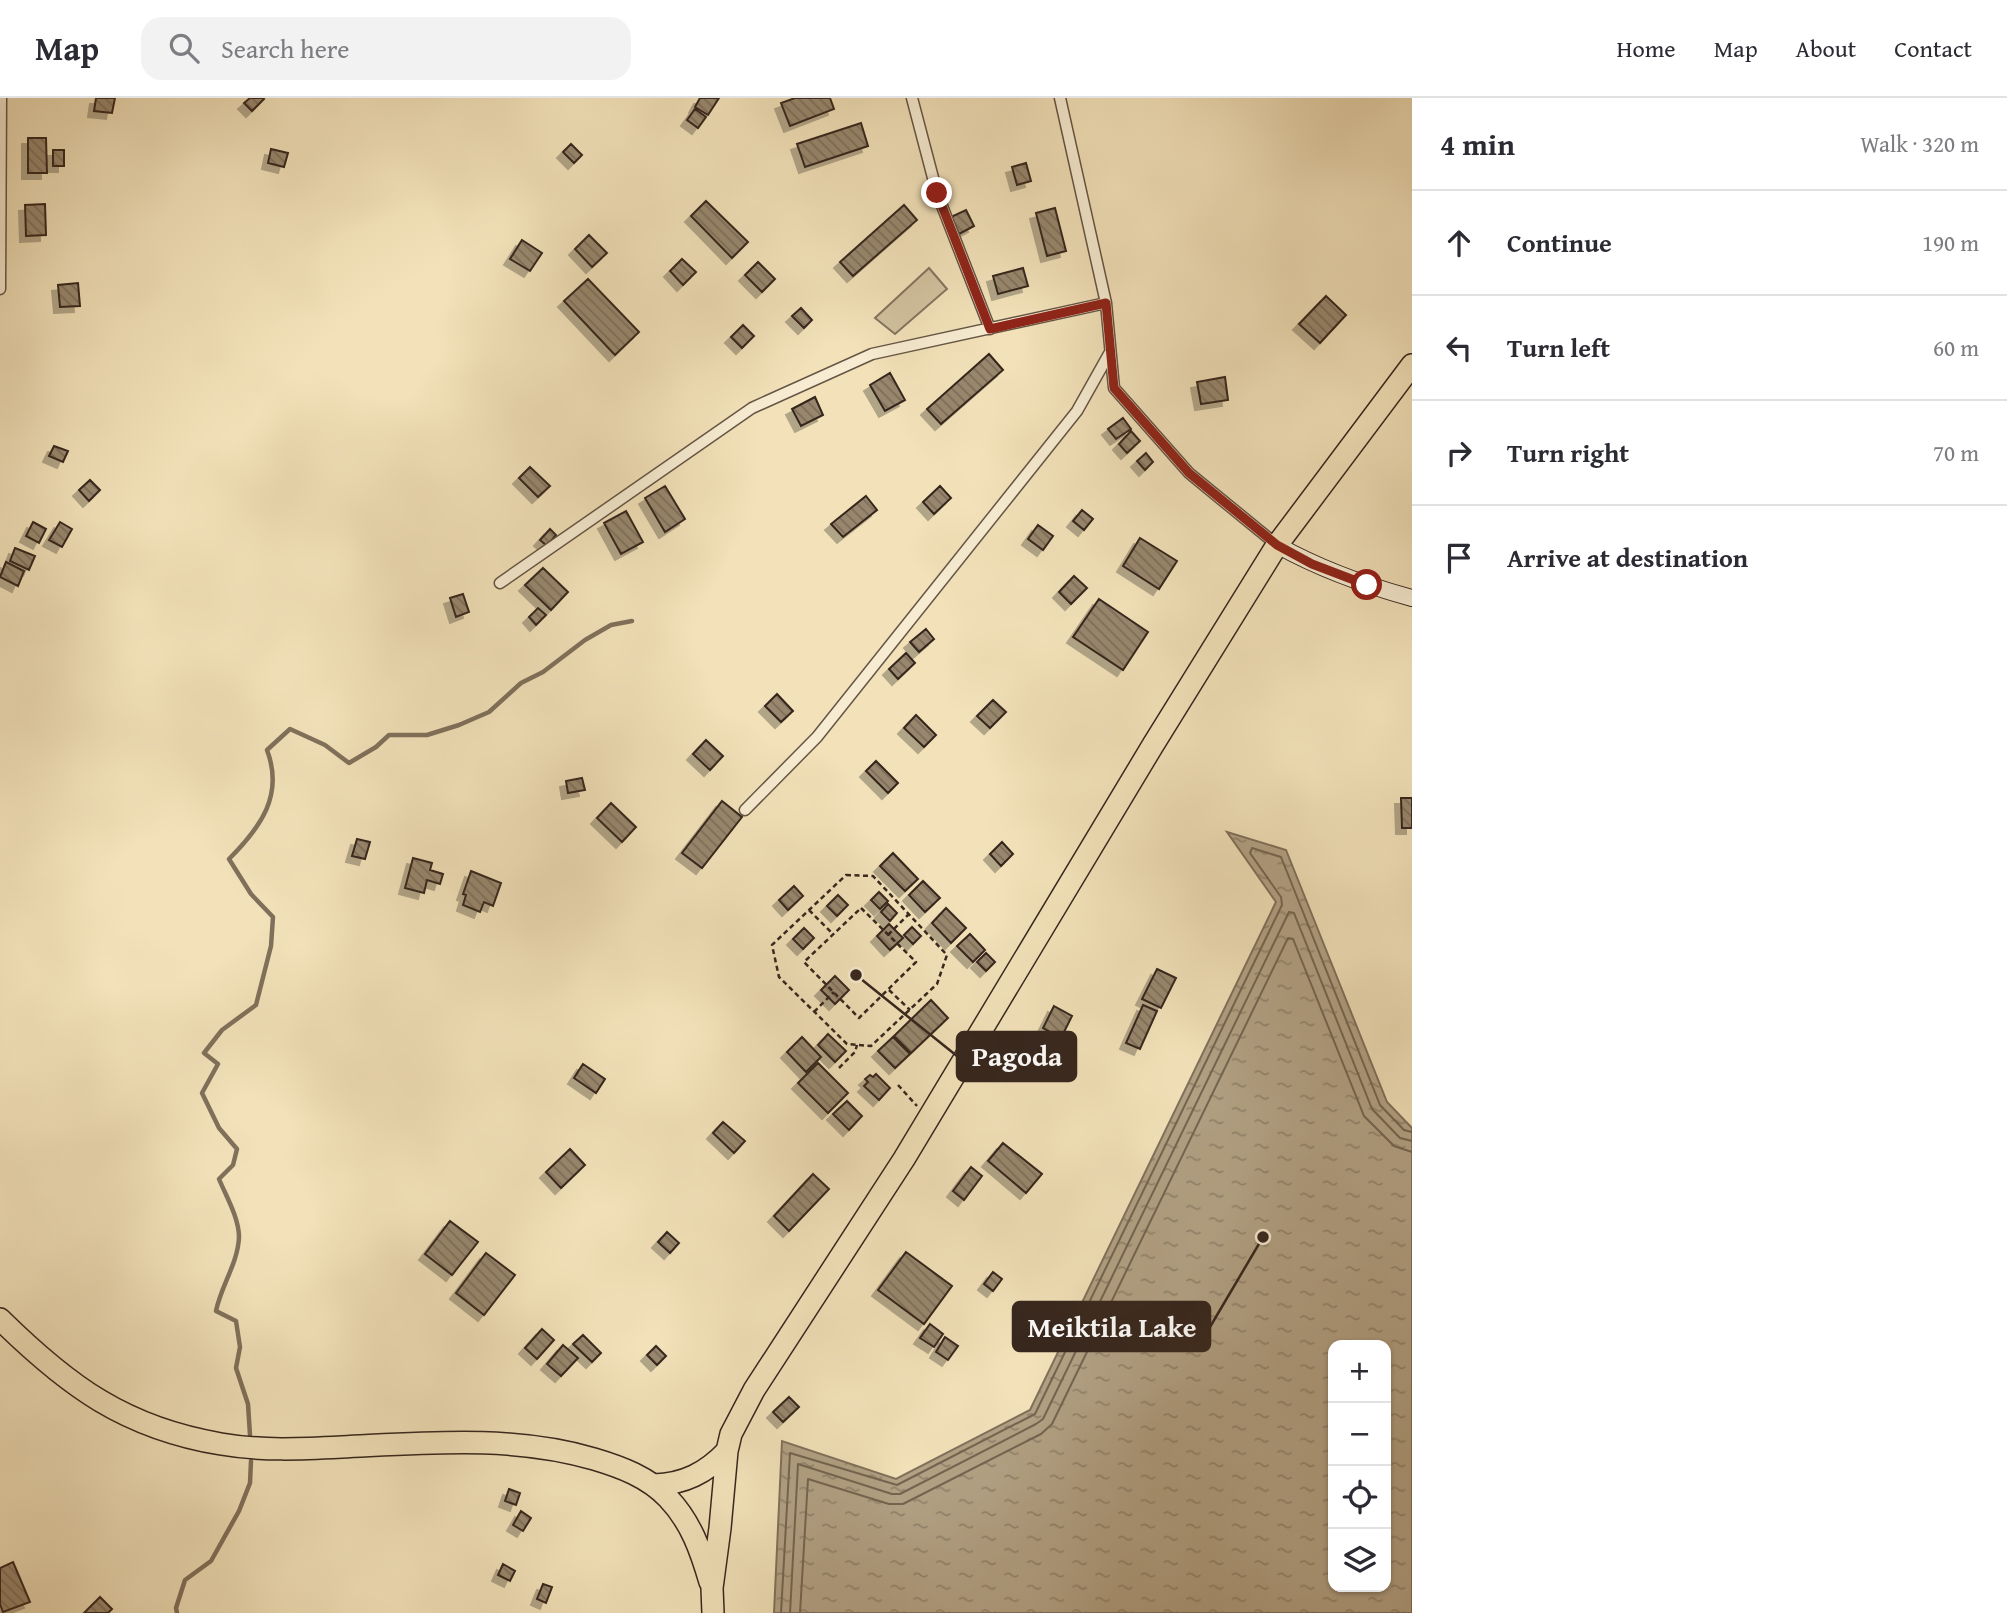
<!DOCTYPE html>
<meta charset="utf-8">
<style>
body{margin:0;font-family:"Gentium Book Plus",serif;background:#f2f2f3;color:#2b2b33}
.controls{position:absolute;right:21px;bottom:21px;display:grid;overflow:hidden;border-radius:14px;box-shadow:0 2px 5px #0004}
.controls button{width:63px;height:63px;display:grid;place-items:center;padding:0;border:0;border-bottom:2px solid #e1e1e2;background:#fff;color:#2b2b33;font:35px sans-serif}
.stop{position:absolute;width:21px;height:21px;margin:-16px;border:5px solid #8f2418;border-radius:50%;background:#fff}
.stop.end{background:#8f2418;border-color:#fff;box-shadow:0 2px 7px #0008}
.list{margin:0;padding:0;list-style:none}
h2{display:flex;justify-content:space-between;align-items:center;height:91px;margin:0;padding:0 28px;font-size:30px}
h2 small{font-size:23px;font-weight:400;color:#7c7c81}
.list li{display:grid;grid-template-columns:46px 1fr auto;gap:21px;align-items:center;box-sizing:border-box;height:105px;padding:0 28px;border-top:2px solid #e1e1e2}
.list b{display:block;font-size:26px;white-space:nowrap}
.list em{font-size:23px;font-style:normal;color:#7c7c81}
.icon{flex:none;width:38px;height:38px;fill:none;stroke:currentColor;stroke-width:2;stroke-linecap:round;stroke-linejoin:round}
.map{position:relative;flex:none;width:1412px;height:1515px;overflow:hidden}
header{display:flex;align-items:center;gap:42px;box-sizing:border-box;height:98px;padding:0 35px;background:#fff;border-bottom:2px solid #e1e1e2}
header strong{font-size:33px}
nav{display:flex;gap:38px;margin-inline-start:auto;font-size:24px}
.search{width:490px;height:63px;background:#f2f2f3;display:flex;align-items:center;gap:18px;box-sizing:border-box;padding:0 24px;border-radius:21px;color:#7c7c81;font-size:26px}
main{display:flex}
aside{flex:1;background:#fff}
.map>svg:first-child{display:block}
</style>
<header>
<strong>Map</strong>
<div class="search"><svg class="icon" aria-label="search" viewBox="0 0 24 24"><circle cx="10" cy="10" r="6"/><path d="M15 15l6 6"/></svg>Search here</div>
<nav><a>Home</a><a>Map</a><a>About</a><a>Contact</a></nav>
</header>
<main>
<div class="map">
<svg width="1412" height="1515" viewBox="0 0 1412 1515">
<defs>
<pattern id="water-ripples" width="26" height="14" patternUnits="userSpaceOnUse" patternTransform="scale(1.75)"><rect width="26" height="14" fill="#b2a184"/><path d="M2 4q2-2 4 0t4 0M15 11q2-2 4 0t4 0" fill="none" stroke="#92836b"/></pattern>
<pattern id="building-back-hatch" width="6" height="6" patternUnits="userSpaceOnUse" patternTransform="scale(1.75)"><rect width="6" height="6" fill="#98876e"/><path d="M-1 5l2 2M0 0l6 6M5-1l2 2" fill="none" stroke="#7d6e5a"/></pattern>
<filter id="shadow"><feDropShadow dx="-6" dy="6" stdDeviation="0" flood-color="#0004"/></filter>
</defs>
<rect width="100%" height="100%" fill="#f2e1b9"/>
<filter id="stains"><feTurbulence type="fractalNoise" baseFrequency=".00286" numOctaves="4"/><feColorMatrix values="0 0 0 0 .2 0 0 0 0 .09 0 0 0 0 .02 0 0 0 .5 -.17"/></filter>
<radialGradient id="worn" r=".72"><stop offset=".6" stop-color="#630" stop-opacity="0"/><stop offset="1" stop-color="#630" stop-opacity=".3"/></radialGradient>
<path fill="#d2c19e" stroke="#84745e" stroke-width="2" d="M 929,170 L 947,191 L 895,236 L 875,220 Z"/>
<path fill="url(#water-ripples)" stroke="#80705b" stroke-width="2" fill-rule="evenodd" d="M 1227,734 L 1286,752 L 1387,1004 L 1412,1030 L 1412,1515 L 774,1515 L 782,1343 L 896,1381 L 1030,1312 L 1276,804 ZM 1333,1247 L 1386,1247 L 1386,1489 L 1333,1489 Z"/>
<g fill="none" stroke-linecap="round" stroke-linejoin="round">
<path stroke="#746450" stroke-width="2" d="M 781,1515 L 790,1355 L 897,1387 L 1035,1316 L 1282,807 L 1281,799 L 1250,755 L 1252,750 L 1281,759 L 1380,1007 L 1404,1032 L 1412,1034
M 790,1515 L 798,1366 L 892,1396 L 900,1396 L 1036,1326 L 1043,1321 L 1289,814 L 1294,815 L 1372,1011 L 1400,1040 L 1412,1043
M 800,1515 L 808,1381 L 889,1406 L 903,1406 L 1041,1336 L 1052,1326 L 1288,840 L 1293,841 L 1364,1018 L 1394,1048 L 1412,1054"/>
<path stroke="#80705b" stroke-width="4.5" d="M 250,1337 L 248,1306 L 236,1270 L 240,1249 L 236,1223 L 216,1213 C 221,1188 238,1165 239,1139 C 239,1120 226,1098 219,1081 L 233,1067 L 237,1051 L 219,1030 L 202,995 L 218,966 L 204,955 L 222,932 L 256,907 L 271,848 L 273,819 L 251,796 L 229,761 C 261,729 284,697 267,652 L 290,631 L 325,647 L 349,665 L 376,649 L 389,637 L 427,637 L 459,627 L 489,614 L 521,585 L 543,574 L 585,542 L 611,527 L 632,523
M 177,1515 L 176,1510 L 185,1482 L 211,1463 L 239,1413 L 250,1385 L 251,1363"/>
</g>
<path fill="url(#building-back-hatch)" stroke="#36261d" stroke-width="2" filter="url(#shadow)" d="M 96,0 L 115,0 L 112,15 L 94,13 Z
M 250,0 L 263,0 L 264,1 L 252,13 L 244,5 Z
M 700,0 L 719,0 L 708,17 L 695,9 Z
M 795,0 L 830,0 L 834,11 L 790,28 L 781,5 Z
M 695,11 L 706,19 L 698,30 L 687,22 Z
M 861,25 L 868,48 L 805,69 L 797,46 Z
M 28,40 L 46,40 L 47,75 L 28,75 Z
M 571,46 L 582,57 L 574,65 L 563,54 Z
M 271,51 L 288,55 L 284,69 L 268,65 Z
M 53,52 L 64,52 L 64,68 L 53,68 Z
M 1026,65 L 1031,83 L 1017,87 L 1012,69 Z
M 706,103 L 748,144 L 732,160 L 691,118 Z
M 45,106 L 46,137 L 26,138 L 25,107 Z
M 904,107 L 917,122 L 853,178 L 840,164 Z
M 1055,110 L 1066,153 L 1047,158 L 1036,115 Z
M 966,112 L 974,128 L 959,136 L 951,119 Z
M 589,137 L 607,155 L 592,169 L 575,151 Z
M 522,142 L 542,155 L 530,173 L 510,161 Z
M 682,161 L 696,174 L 683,187 L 670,173 Z
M 758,164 L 775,181 L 762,194 L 745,177 Z
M 1023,170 L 1028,188 L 998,196 L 993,178 Z
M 588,181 L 639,234 L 615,257 L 564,203 Z
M 78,185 L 80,208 L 60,209 L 58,187 Z
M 1326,198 L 1346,217 L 1320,245 L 1299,226 Z
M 801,210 L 812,222 L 804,230 L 792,218 Z
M 743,227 L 754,238 L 742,250 L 731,239 Z
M 989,256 L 1003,272 L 941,326 L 927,311 Z
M 890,275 L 905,302 L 885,313 L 870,287 Z
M 1225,279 L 1228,302 L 1201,306 L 1197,284 Z
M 815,299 L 823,317 L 801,328 L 792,311 Z
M 1123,320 L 1131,331 L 1116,341 L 1108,331 Z
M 1131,333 L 1140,343 L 1127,355 L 1119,346 Z
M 54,348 L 68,353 L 63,364 L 49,358 Z
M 1146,355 L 1153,364 L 1145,372 L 1137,363 Z
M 530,369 L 550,388 L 538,399 L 519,380 Z
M 90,382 L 100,392 L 89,403 L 79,392 Z
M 665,388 L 685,421 L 665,434 L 645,400 Z
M 940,388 L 951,400 L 934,416 L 923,404 Z
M 866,398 L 877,412 L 843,439 L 831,426 Z
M 1082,412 L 1093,421 L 1084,432 L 1073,423 Z
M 626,413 L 643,444 L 621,456 L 604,425 Z
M 33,424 L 46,431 L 39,445 L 26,438 Z
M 60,424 L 72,431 L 62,449 L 49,442 Z
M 1038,427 L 1053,438 L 1043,452 L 1028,441 Z
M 550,431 L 556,437 L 547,448 L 540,442 Z
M 1140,440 L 1177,463 L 1159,491 L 1123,468 Z
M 15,450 L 35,458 L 29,472 L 10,463 Z
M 6,464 L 24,473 L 18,488 L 0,479 Z
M 543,470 L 568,494 L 551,512 L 525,487 Z
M 1074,478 L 1087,490 L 1071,506 L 1059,494 Z
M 463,496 L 469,514 L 456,519 L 450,500 Z
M 1099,501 L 1148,534 L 1123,572 L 1073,539 Z
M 538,510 L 546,517 L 536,527 L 529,519 Z
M 926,531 L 934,541 L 919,554 L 910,544 Z
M 906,555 L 915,565 L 898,581 L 889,571 Z
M 777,596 L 793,613 L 781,624 L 765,608 Z
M 993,602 L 1006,614 L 990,630 L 977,618 Z
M 916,617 L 936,637 L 924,649 L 904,630 Z
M 706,642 L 723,658 L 710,672 L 693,656 Z
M 876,663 L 898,685 L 888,695 L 866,673 Z
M 582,680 L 585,692 L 568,695 L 566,683 Z
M 1401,700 L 1412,700 L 1412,730 L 1402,730 Z
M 722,703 L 742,719 L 702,770 L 682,755 Z
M 611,705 L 636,729 L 622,744 L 597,720 Z
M 357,741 L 370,744 L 365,761 L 352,758 Z
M 1002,744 L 1013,756 L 1001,768 L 990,756 Z
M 893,755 L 918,781 L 905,793 L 880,768 Z
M 413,760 L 432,765 L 430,772 L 443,776 L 440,786 L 427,782 L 424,795 L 405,790 Z
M 471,773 L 501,785 L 493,808 L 484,804 L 480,814 L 463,807 L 466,797 L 463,796 Z
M 923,783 L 940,800 L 925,814 L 909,797 Z
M 794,788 L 803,798 L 788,812 L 779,802 Z
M 879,794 L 888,803 L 880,811 L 871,802 Z
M 838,797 L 848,807 L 837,818 L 827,808 Z
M 888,806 L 897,815 L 890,823 L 881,814 Z
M 946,810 L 966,830 L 951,845 L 932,825 Z
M 889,826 L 903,840 L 890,852 L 877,838 Z
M 912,829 L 921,838 L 913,846 L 904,837 Z
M 804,830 L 814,840 L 803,851 L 793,841 Z
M 970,836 L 985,852 L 973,864 L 957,848 Z
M 986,855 L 995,864 L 986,873 L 977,864 Z
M 1157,871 L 1176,880 L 1161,910 L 1142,901 Z
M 835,878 L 849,892 L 835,906 L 821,892 Z
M 931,902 L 948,920 L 911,955 L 894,938 Z
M 1143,907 L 1157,913 L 1140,951 L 1126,945 Z
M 1054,908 L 1072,918 L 1061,940 L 1043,930 Z
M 828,936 L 846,953 L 835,964 L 818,947 Z
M 802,939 L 821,959 L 806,974 L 787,954 Z
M 893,939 L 910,956 L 895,970 L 878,953 Z
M 818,965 L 848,995 L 828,1015 L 798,985 Z
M 583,966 L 605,981 L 596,995 L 574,980 Z
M 876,976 L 890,990 L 879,1002 L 864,988 L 868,984 L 865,981 L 870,977 L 873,979 Z
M 847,1003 L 862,1018 L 849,1032 L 833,1016 Z
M 723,1024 L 745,1043 L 734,1055 L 713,1035 Z
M 1003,1045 L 1042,1076 L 1026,1095 L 988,1063 Z
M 570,1051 L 585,1067 L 561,1090 L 546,1074 Z
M 971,1069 L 982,1078 L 964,1102 L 953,1093 Z
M 813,1076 L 829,1091 L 789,1133 L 774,1118 Z
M 450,1123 L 478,1144 L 452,1177 L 425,1156 Z
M 667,1134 L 679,1145 L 670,1155 L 658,1144 Z
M 906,1154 L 952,1188 L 924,1226 L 878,1192 Z
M 486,1155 L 515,1177 L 484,1217 L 456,1195 Z
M 993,1174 L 1002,1181 L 993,1193 L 984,1186 Z
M 930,1226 L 943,1236 L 934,1249 L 920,1240 Z
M 542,1231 L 554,1242 L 537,1261 L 525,1250 Z
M 583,1237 L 601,1255 L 592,1264 L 573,1246 Z
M 945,1239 L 958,1248 L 948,1262 L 936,1254 Z
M 563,1247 L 578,1260 L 561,1278 L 547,1266 Z
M 656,1248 L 666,1258 L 657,1267 L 647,1257 Z
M 789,1299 L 799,1309 L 783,1324 L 773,1314 Z
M 509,1391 L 520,1395 L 516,1407 L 505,1403 Z
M 521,1413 L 531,1420 L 523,1433 L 513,1427 Z
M 13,1464 L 30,1504 L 3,1514 L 0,1506 L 0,1470 Z
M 503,1466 L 515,1473 L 510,1483 L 498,1477 Z
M 543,1486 L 552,1489 L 546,1505 L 537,1501 Z
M 100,1499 L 112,1511 L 108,1515 L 84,1515 Z"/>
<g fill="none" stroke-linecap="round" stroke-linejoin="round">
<defs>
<path id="street" d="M 912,0 L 937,95 L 990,231
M 1060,0 L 1106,205 L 1114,290 L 1189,375 L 1277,447
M 0,191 L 1,0
M 500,485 L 752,310 L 872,256 L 1106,205
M 745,712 L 817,639 L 1077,313 L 1109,256"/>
<path id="secondary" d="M 1277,447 C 1320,471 1364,487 1412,500"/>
<path id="highway" d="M 0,1221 C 68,1288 125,1330 221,1346 C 261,1353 302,1351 342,1349 C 426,1345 513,1337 594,1361 C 621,1369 648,1379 668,1400 C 691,1424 701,1453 710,1484
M 654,1387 C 684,1386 706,1375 727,1353
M 713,1515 L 712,1490 L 720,1430 L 727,1353 L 731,1336 L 754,1292 L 904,1061 L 1153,647 L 1277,447 L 1412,267"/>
</defs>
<use href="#street" stroke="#655544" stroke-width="13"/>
<use href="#secondary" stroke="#36261d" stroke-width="18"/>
<use href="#highway" stroke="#36261d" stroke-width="24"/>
<path stroke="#36261d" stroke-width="2.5" stroke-dasharray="5 3.5" stroke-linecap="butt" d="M 846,777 L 873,778 L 947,857 L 937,886 L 871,948 L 847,946 L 779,879 L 772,847 Z
M 861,810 L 916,864 L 859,920 L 804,864 Z
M 809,812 L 833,836
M 888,837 L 908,817
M 889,892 L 910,912
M 814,914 L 834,894
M 839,970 L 855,954 L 857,947
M 898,987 L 917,1008"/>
<use href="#street" stroke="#f7ecd2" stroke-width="10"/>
<use href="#secondary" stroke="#f7ecd2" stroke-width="16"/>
<use href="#highway" stroke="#f2e1b9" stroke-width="21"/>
</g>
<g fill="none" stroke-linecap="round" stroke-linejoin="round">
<path stroke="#8f2418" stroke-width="9" d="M 937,95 L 990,231 L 1106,205 L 1114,290 L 1189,375 L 1277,447 L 1312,466 L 1367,487"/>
</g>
<path fill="none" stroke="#36261d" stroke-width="2.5" d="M856 877L957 958M1263 1139L1210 1229"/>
<g fill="#36261d" stroke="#f7ecd2" stroke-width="2.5">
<circle cx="856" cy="877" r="7"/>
<circle cx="1263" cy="1139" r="7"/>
</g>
<g fill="#36261d" stroke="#36261d" stroke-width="2.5">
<rect x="957" y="934" width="119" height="49" rx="7"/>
<rect x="1013" y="1204" width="197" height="49" rx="7"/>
</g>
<g font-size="28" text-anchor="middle" font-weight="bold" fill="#fff">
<text x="1017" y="968">Pagoda</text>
<text x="1112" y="1239">Meiktila Lake</text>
</g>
<rect width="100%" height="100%" filter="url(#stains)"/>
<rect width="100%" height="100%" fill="url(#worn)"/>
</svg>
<div class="controls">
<button>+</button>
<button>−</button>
<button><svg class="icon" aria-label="locate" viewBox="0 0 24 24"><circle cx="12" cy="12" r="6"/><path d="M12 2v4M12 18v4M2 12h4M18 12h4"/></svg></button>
<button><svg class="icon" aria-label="layers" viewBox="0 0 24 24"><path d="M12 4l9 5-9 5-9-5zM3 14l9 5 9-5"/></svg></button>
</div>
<div class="stop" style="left:1367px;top:487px"></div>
<div class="stop end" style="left:937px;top:95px"></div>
</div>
<aside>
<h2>4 min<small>Walk · 320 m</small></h2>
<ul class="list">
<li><svg class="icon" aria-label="ahead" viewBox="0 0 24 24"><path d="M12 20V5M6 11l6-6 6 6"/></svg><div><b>Continue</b></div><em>190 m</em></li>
<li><svg class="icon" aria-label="left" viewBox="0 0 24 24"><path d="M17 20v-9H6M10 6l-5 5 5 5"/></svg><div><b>Turn left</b></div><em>60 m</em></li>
<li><svg class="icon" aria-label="right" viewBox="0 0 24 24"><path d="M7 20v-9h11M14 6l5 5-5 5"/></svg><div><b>Turn right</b></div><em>70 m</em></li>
<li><svg class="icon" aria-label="arrive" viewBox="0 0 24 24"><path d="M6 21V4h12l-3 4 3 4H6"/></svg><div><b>Arrive at destination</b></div></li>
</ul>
</aside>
</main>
